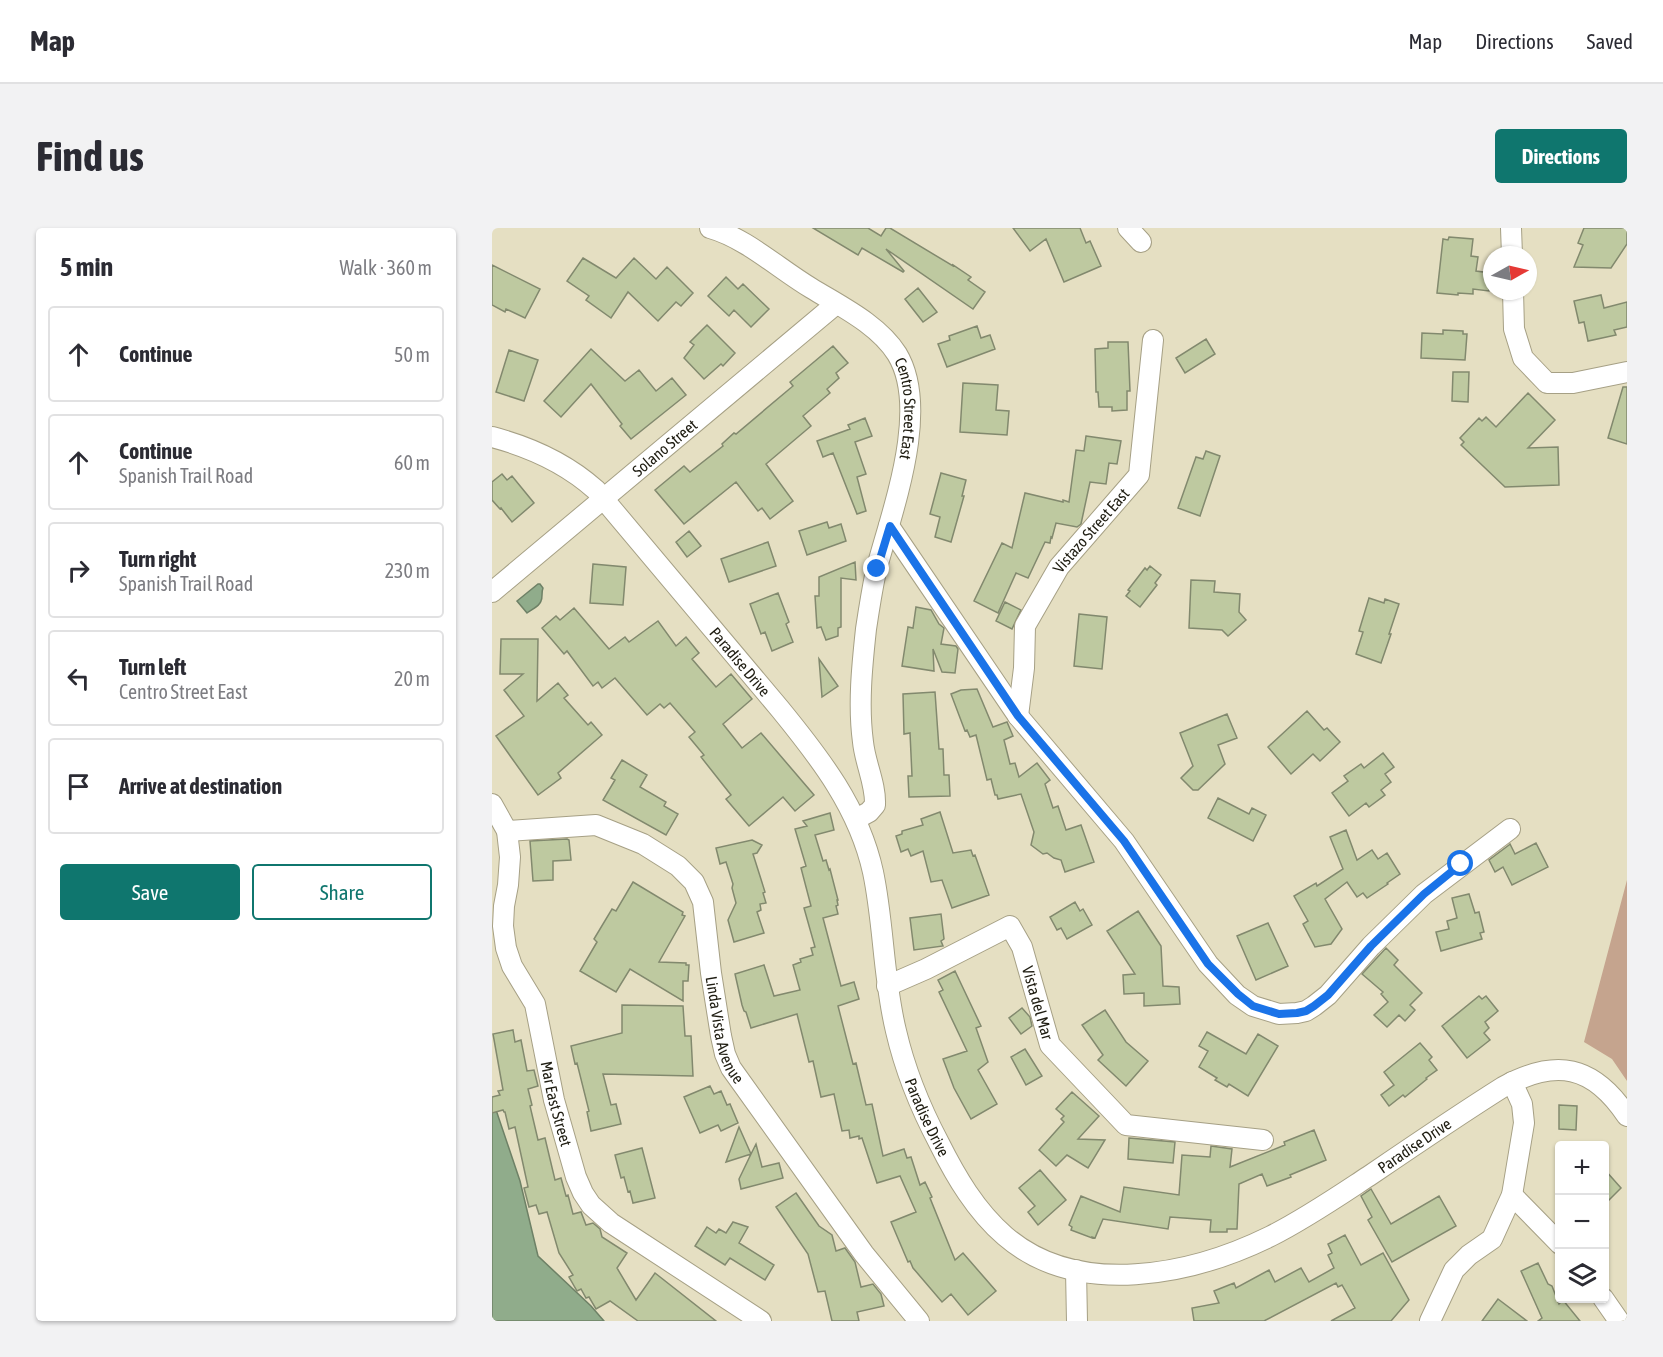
<!DOCTYPE html>
<meta charset="utf-8">
<style>
body{margin:0;font-family:"Asap Condensed",sans-serif;background:#f2f2f3;color:#2b2b33}
.controls{position:absolute;right:18px;bottom:18px;display:grid;overflow:hidden;border-radius:6px;box-shadow:0 2px 4px #0004}
.controls button{width:54px;height:54px;display:grid;place-items:center;padding:0;border:0;border-bottom:2px solid #e1e1e2;background:#fff;color:#2b2b33;font:30px sans-serif}
.compass{position:absolute;left:991px;top:18px;width:54px;height:54px;border-radius:50%;background:#fff;box-shadow:0 2px 4px #0004;rotate:82deg}
.stop{position:absolute;width:18px;height:18px;margin:-14px;border:4px solid #1a73e8;border-radius:50%;background:#fff}
.stop.end{background:#1a73e8;border-color:#fff;box-shadow:0 2px 6px #0008}
.list{margin:0;padding:0;list-style:none}
h2{display:flex;justify-content:space-between;align-items:center;height:78px;margin:0;padding:0 24px;font-size:26px}
h2 small{font-size:20px;font-weight:400;color:#7c7c81}
.list li{display:grid;grid-template-columns:39px 1fr auto;gap:18px;align-items:center;box-sizing:border-box;height:96px;margin:0 12px 12px;padding:0 12px;border:2px solid #e1e1e2;border-radius:6px}
.list b{display:block;font-size:22px;white-space:nowrap}
.list p{margin:0;font-size:20px;white-space:nowrap;color:#7c7c81}
.list em{font-size:20px;font-style:normal;color:#7c7c81}
.actions{display:flex;gap:12px;padding:18px 24px}
.actions a{flex:1;padding:14px 0;border:2px solid #0f766e;border-radius:6px;text-align:center;font-size:21px;color:#0f766e}
.actions .main{background:#0f766e;color:#fff}
.icon{flex:none;width:33px;height:33px;fill:none;stroke:currentColor;stroke-width:2;stroke-linecap:round;stroke-linejoin:round}
.map{position:relative;flex:none;width:1135px;height:1093px;overflow:hidden;border-radius:6px}
header{display:flex;align-items:center;gap:36px;box-sizing:border-box;height:84px;padding:0 30px;background:#fff;border-bottom:2px solid #e1e1e2}
header strong{font-size:28px}
nav{display:flex;gap:33px;margin-inline-start:auto;font-size:21px}
.intro{display:flex;align-items:center;justify-content:space-between;box-sizing:border-box;height:144px;padding:0 36px}
h1{margin:0;font-size:42px}
.button{padding:15px 27px;border-radius:6px;background:#0f766e;color:#fff;font-size:21px;font-weight:700}
main{display:flex;gap:36px;padding:0 36px}
aside{flex:1;background:#fff;border-radius:6px;box-shadow:0 2px 4px #0004}
.map>svg:first-child{display:block}
</style>
<header>
<strong>Map</strong>
<nav><a>Map</a><a>Directions</a><a>Saved</a></nav>
</header>
<div class="intro"><h1>Find us</h1><a class="button">Directions</a></div>
<main>
<aside>
<h2>5 min<small>Walk · 360 m</small></h2>
<ul class="list">
<li><svg class="icon" aria-label="ahead" viewBox="0 0 24 24"><path d="M12 20V5M6 11l6-6 6 6"/></svg><div><b>Continue</b></div><em>50 m</em></li>
<li><svg class="icon" aria-label="ahead" viewBox="0 0 24 24"><path d="M12 20V5M6 11l6-6 6 6"/></svg><div><b>Continue</b><p>Spanish Trail Road</p></div><em>60 m</em></li>
<li><svg class="icon" aria-label="right" viewBox="0 0 24 24"><path d="M7 20v-9h11M14 6l5 5-5 5"/></svg><div><b>Turn right</b><p>Spanish Trail Road</p></div><em>230 m</em></li>
<li><svg class="icon" aria-label="left" viewBox="0 0 24 24"><path d="M17 20v-9H6M10 6l-5 5 5 5"/></svg><div><b>Turn left</b><p>Centro Street East</p></div><em>20 m</em></li>
<li><svg class="icon" aria-label="arrive" viewBox="0 0 24 24"><path d="M6 21V4h12l-3 4 3 4H6"/></svg><div><b>Arrive at destination</b></div></li>
</ul>
<div class="actions"><a class="main">Save</a><a>Share</a></div>
</aside>
<div class="map">
<svg width="1135" height="1093" viewBox="0 0 1135 1093">
<rect width="100%" height="100%" fill="#e5dfc2"/>
<path fill="#c5a48e" d="M 1135,652 L 1135,853 L 1120,831 L 1092,814 Z"/>
<path fill="#90ac8b" stroke="#6e8166" stroke-width="1.5" d="M 46,356 L 48,356 L 51,360 C 49,365 51,369 49,373 C 48,378 39,382 35,385 L 25,373 Z
M 0,870 L 28,953 L 46,1028 L 99,1078 L 112,1093 L 0,1093 Z"/>
<path fill="#bec9a0" stroke="#82896e" stroke-width="1.5" d="M 321,0 L 376,0 L 389,8 L 394,0 L 398,0 L 461,38 L 461,37 L 479,49 L 476,52 L 493,64 L 481,81 L 394,21 L 412,43 L 411,44 L 370,20 L 366,27 Z
M 521,0 L 588,0 L 594,15 L 598,13 L 609,38 L 572,54 L 554,11 L 538,23 Z
M 1092,0 L 1135,0 L 1135,16 L 1119,40 L 1082,39 L 1091,17 L 1086,15 Z
M 957,9 L 981,11 L 979,28 L 986,29 L 984,43 L 999,45 L 997,63 L 981,61 L 981,66 L 966,65 L 966,67 L 945,65 L 951,11 L 956,12 Z
M 91,30 L 124,50 L 142,30 L 164,51 L 175,39 L 201,65 L 189,78 L 184,74 L 166,93 L 136,64 L 119,90 L 94,72 L 97,68 L 75,53 Z
M 0,37 L 48,61 L 33,90 L 14,81 L 13,84 L 0,77 Z
M 234,49 L 246,61 L 251,56 L 277,81 L 259,99 L 242,82 L 237,88 L 216,68 Z
M 426,60 L 445,84 L 431,94 L 413,71 Z
M 1109,67 L 1112,80 L 1135,74 L 1135,99 L 1122,102 L 1124,107 L 1096,113 L 1092,94 L 1087,95 L 1082,73 Z
M 215,97 L 243,125 L 231,138 L 229,136 L 212,151 L 192,130 L 202,117 L 198,114 Z
M 485,98 L 489,110 L 498,107 L 503,121 L 455,139 L 446,116 L 458,112 L 457,108 Z
M 951,102 L 971,103 L 971,106 L 975,106 L 973,132 L 929,130 L 930,105 L 951,106 Z
M 714,111 L 723,126 L 693,145 L 684,130 Z
M 616,114 L 636,114 L 638,163 L 635,163 L 635,182 L 620,183 L 620,179 L 607,179 L 606,164 L 604,164 L 603,121 L 616,120 Z
M 341,118 L 356,135 L 344,145 L 347,150 L 335,161 L 338,165 L 311,188 L 319,198 L 274,236 L 301,273 L 278,291 L 270,280 L 266,283 L 244,254 L 192,296 L 163,262 L 192,238 L 198,244 L 231,218 L 230,216 L 242,205 L 244,206 L 301,158 L 298,154 Z
M 99,121 L 133,153 L 147,142 L 164,163 L 180,150 L 194,167 L 139,211 L 128,198 L 130,196 L 99,156 L 69,189 L 52,173 Z
M 17,122 L 46,132 L 32,173 L 4,164 Z
M 961,144 L 977,144 L 976,174 L 960,173 Z
M 471,155 L 506,157 L 504,182 L 517,183 L 515,207 L 468,204 Z
M 1131,159 L 1135,159 L 1135,216 L 1116,210 Z
M 1036,165 L 1063,192 L 1036,220 L 1066,219 L 1067,257 L 1013,259 L 969,217 L 972,214 L 968,210 L 987,190 L 990,193 L 994,189 L 1004,199 Z
M 373,190 L 380,208 L 363,214 L 374,246 L 365,249 L 374,283 L 365,286 L 341,225 L 331,229 L 325,213 L 358,201 L 356,197 Z
M 594,208 L 629,213 L 625,236 L 617,235 L 614,256 L 598,254 L 589,296 L 585,299 L 564,295 L 560,310 L 559,309 L 558,315 L 553,314 L 536,350 L 524,345 L 506,385 L 482,373 L 510,315 L 520,320 L 533,265 L 571,274 L 571,272 L 577,274 L 584,222 L 592,223 Z
M 714,223 L 728,228 L 708,288 L 686,280 L 704,229 L 711,231 Z
M 449,245 L 474,252 L 470,268 L 472,268 L 459,314 L 443,309 L 448,289 L 438,286 Z
M 10,246 L 15,252 L 20,248 L 42,275 L 20,294 L 9,280 L 8,281 L 0,272 L 0,254 Z
M 335,294 L 337,300 L 349,296 L 354,313 L 315,327 L 307,303 Z
M 197,303 L 209,318 L 195,329 L 184,314 Z
M 276,314 L 284,338 L 237,354 L 229,331 Z
M 363,334 L 364,352 L 349,350 L 349,399 L 346,400 L 346,408 L 334,412 L 329,399 L 325,400 L 323,368 L 327,368 L 327,349 Z
M 101,336 L 134,339 L 131,377 L 98,375 Z
M 658,338 L 669,347 L 663,355 L 665,357 L 648,379 L 634,368 L 638,363 L 636,362 L 653,340 L 655,342 Z
M 699,352 L 723,353 L 722,364 L 748,366 L 747,384 L 754,392 L 736,408 L 730,402 L 697,400 Z
M 286,365 L 297,394 L 294,396 L 301,414 L 280,423 L 273,404 L 269,406 L 258,376 Z
M 877,370 L 892,375 L 893,371 L 907,376 L 897,406 L 899,406 L 889,435 L 864,426 L 871,404 L 867,403 Z
M 513,374 L 529,382 L 520,401 L 504,393 Z
M 424,379 L 439,382 L 447,396 L 452,400 L 449,416 L 464,418 L 466,421 L 463,445 L 450,444 L 441,421 L 442,443 L 410,438 L 416,399 L 421,400 Z
M 82,380 L 117,421 L 133,409 L 137,414 L 166,393 L 184,418 L 194,409 L 207,425 L 200,431 L 224,459 L 239,446 L 260,471 L 231,496 L 250,520 L 269,505 L 322,567 L 303,583 L 291,569 L 257,598 L 234,571 L 239,567 L 209,529 L 212,527 L 197,509 L 203,504 L 178,475 L 172,480 L 168,476 L 155,487 L 123,450 L 110,460 L 106,454 L 101,458 L 75,423 L 72,426 L 50,400 L 64,388 L 68,392 Z
M 587,386 L 615,389 L 610,441 L 582,438 Z
M 9,411 L 46,411 L 45,473 L 66,455 L 76,467 L 72,470 L 96,497 L 99,494 L 110,507 L 66,545 L 69,550 L 46,567 L 4,508 L 32,488 L 12,462 L 31,446 L 8,446 Z
M 327,431 L 346,458 L 330,469 Z
M 485,461 L 501,499 L 515,494 L 521,508 L 512,512 L 518,536 L 523,535 L 527,549 L 545,535 L 558,552 L 553,556 L 561,580 L 566,578 L 574,602 L 589,597 L 602,634 L 573,644 L 569,632 L 562,630 L 555,625 L 551,626 L 539,617 L 542,604 L 529,566 L 506,571 L 505,567 L 503,567 L 499,551 L 495,552 L 484,507 L 478,509 L 475,502 L 473,503 L 459,466 L 469,462 Z
M 443,464 L 447,521 L 451,521 L 452,547 L 457,547 L 458,568 L 417,569 L 416,548 L 420,548 L 418,505 L 412,506 L 411,466 Z
M 815,483 L 832,502 L 835,500 L 848,514 L 828,533 L 821,526 L 799,546 L 776,519 Z
M 735,486 L 745,510 L 726,517 L 733,536 L 706,562 L 701,562 L 689,550 L 701,538 L 688,505 Z
M 891,525 L 902,539 L 893,546 L 899,554 L 889,562 L 893,567 L 877,579 L 874,575 L 857,588 L 840,565 L 856,553 L 852,548 L 869,536 L 872,540 Z
M 130,532 L 155,547 L 148,559 L 174,574 L 172,578 L 186,586 L 174,607 L 111,572 L 123,552 L 119,550 Z
M 726,570 L 757,586 L 760,580 L 774,587 L 761,613 L 716,590 Z
M 448,584 L 461,625 L 479,622 L 481,628 L 483,627 L 497,667 L 460,680 L 450,652 L 439,654 L 431,623 L 419,628 L 416,621 L 409,624 L 404,608 L 410,606 L 410,603 L 431,597 L 429,591 Z
M 338,585 L 342,602 L 323,607 L 331,633 L 334,632 L 337,642 L 338,641 L 346,672 L 345,672 L 346,677 L 344,678 L 346,686 L 331,690 L 349,758 L 362,754 L 367,771 L 346,778 L 361,836 L 364,835 L 374,877 L 380,876 L 391,928 L 412,921 L 415,930 L 419,929 L 428,957 L 433,954 L 440,969 L 438,970 L 463,1032 L 471,1025 L 504,1063 L 476,1087 L 459,1066 L 450,1074 L 421,1040 L 418,1033 L 416,1034 L 399,994 L 424,984 L 408,948 L 385,955 L 370,910 L 367,911 L 367,908 L 358,910 L 357,902 L 350,903 L 342,866 L 329,869 L 321,833 L 317,834 L 305,786 L 259,800 L 254,784 L 252,783 L 250,777 L 243,746 L 272,737 L 282,768 L 308,762 L 301,737 L 309,734 L 308,731 L 321,727 L 319,720 L 323,719 L 312,680 L 319,678 L 309,640 L 314,638 L 303,601 L 315,598 L 311,593 Z
M 854,602 L 865,632 L 880,622 L 886,631 L 895,625 L 908,646 L 895,655 L 896,656 L 875,670 L 871,665 L 865,669 L 855,654 L 833,671 L 850,701 L 839,716 L 823,719 L 811,696 L 816,693 L 802,668 L 824,655 L 825,658 L 851,641 L 838,609 Z
M 75,611 L 77,612 L 79,632 L 61,633 L 61,652 L 41,653 L 38,613 Z
M 260,612 L 270,617 L 265,625 L 261,626 L 273,664 L 271,665 L 274,675 L 268,676 L 269,682 L 265,684 L 272,705 L 242,714 L 236,692 L 244,675 L 240,660 L 241,656 L 234,634 L 228,636 L 224,620 Z
M 1044,615 L 1056,639 L 1020,657 L 1011,639 L 1003,644 L 997,632 L 1017,617 L 1018,616 L 1023,626 Z
M 141,654 L 191,684 L 190,687 L 193,688 L 167,734 L 194,735 L 194,737 L 197,737 L 196,753 L 191,753 L 191,773 L 138,741 L 124,764 L 88,743 L 105,714 L 102,711 L 120,681 L 124,683 Z
M 977,666 L 983,685 L 987,684 L 992,704 L 988,705 L 990,711 L 949,723 L 944,704 L 957,701 L 955,693 L 965,690 L 960,670 Z
M 583,674 L 588,683 L 591,681 L 600,697 L 575,711 L 569,700 L 565,702 L 558,689 Z
M 646,683 L 669,718 L 671,758 L 687,759 L 688,776 L 652,778 L 652,765 L 632,766 L 631,747 L 643,746 L 615,703 Z
M 449,686 L 452,711 L 449,713 L 451,718 L 422,722 L 418,690 Z
M 776,695 L 796,738 L 764,752 L 745,708 Z
M 894,720 L 906,732 L 902,737 L 930,765 L 918,777 L 923,782 L 913,793 L 907,787 L 895,799 L 882,787 L 896,774 L 889,766 L 891,764 L 870,746 Z
M 463,743 L 489,798 L 484,800 L 496,834 L 486,842 L 505,876 L 479,891 L 462,860 L 451,831 L 475,823 L 447,764 L 451,762 L 446,752 Z
M 987,768 L 990,771 L 994,768 L 1006,783 L 993,794 L 997,800 L 992,805 L 998,812 L 975,830 L 950,798 Z
M 130,777 L 191,778 L 193,808 L 199,808 L 201,848 L 111,846 L 119,877 L 124,876 L 129,896 L 99,903 L 95,884 L 97,883 L 85,835 L 83,836 L 79,818 L 130,805 Z
M 530,780 L 538,789 L 540,798 L 529,806 L 517,790 Z
M 613,782 L 634,814 L 656,833 L 634,858 L 606,832 L 611,827 L 590,797 Z
M 21,802 L 23,814 L 29,812 L 35,843 L 42,842 L 46,858 L 36,861 L 40,877 L 38,878 L 46,912 L 53,910 L 63,952 L 69,950 L 74,968 L 76,967 L 81,986 L 89,984 L 94,997 L 101,995 L 108,1001 L 110,1009 L 135,1025 L 125,1040 L 144,1072 L 163,1045 L 224,1093 L 146,1093 L 118,1073 L 104,1081 L 97,1069 L 94,1070 L 89,1061 L 85,1063 L 77,1049 L 81,1047 L 67,1025 L 55,984 L 47,986 L 44,977 L 37,979 L 32,960 L 36,959 L 23,899 L 17,901 L 13,884 L 12,884 L 11,882 L 0,885 L 0,869 L 8,867 L 6,863 L 11,862 L 1,806 Z
M 715,804 L 754,826 L 766,806 L 786,818 L 756,868 L 737,856 L 735,859 L 723,852 L 725,850 L 707,839 L 716,823 L 707,818 Z
M 928,815 L 940,829 L 937,832 L 945,842 L 934,850 L 935,851 L 913,869 L 911,867 L 897,878 L 889,867 L 902,857 L 892,844 Z
M 533,821 L 550,848 L 534,857 L 519,829 Z
M 218,858 L 222,866 L 229,863 L 235,877 L 238,876 L 246,895 L 229,903 L 226,897 L 208,905 L 192,869 Z
M 580,864 L 607,888 L 586,911 L 613,912 L 596,940 L 575,927 L 564,938 L 547,922 L 572,894 L 569,891 L 572,888 L 564,881 Z
M 1067,877 L 1085,878 L 1084,902 L 1067,901 Z
M 247,899 L 259,926 L 264,916 L 270,939 L 287,935 L 291,950 L 249,961 L 247,951 L 259,926 L 234,934 Z
M 822,902 L 834,932 L 798,947 L 799,949 L 775,958 L 770,946 L 747,956 L 745,1001 L 735,1001 L 735,1004 L 718,1004 L 719,992 L 678,989 L 676,1001 L 611,991 L 603,1010 L 600,1009 L 600,1010 L 579,1002 L 580,999 L 577,997 L 589,968 L 628,984 L 632,959 L 687,967 L 690,927 L 718,929 L 719,918 L 740,921 L 738,939 L 793,917 L 792,914 Z
M 637,910 L 683,914 L 681,935 L 636,931 Z
M 150,920 L 163,970 L 141,975 L 138,963 L 136,964 L 132,949 L 129,950 L 123,927 Z
M 548,942 L 574,972 L 546,997 L 536,984 L 543,978 L 527,960 Z
M 1113,942 L 1129,960 L 1113,976 Z
M 879,961 L 899,996 L 947,968 L 964,998 L 900,1034 L 876,992 L 880,989 L 869,968 Z
M 304,965 L 327,998 L 340,1007 L 344,1023 L 353,1020 L 363,1034 L 369,1059 L 381,1056 L 389,1066 L 392,1078 L 365,1084 L 367,1093 L 340,1093 L 333,1063 L 326,1064 L 316,1026 L 284,979 Z
M 241,994 L 256,999 L 247,1015 L 282,1037 L 273,1052 L 238,1030 L 233,1037 L 203,1018 L 215,999 L 224,1005 L 227,1001 L 234,1005 Z
M 853,1007 L 869,1037 L 891,1025 L 917,1072 L 899,1093 L 839,1093 L 863,1080 L 850,1057 L 846,1059 L 844,1055 L 772,1093 L 702,1093 L 700,1080 L 727,1075 L 722,1063 L 742,1055 L 744,1060 L 777,1042 L 783,1054 L 809,1040 L 817,1054 L 842,1040 L 836,1027 L 840,1025 L 836,1016 Z
M 1046,1035 L 1056,1056 L 1060,1058 L 1067,1076 L 1071,1072 L 1088,1093 L 1046,1093 L 1050,1090 L 1029,1043 Z
M 1006,1071 L 1035,1093 L 990,1093 Z"/>
<g fill="none" stroke-linecap="round" stroke-linejoin="round">
<defs>
<g id="minor">
<path id="s1" d="M 218,0 C 254,10 287,41 319,60 C 348,78 386,96 405,126 C 439,182 399,285 384,343 C 380,362 377,381 374,401 C 370,438 366,477 371,514 C 373,535 384,556 383,577 L 377,584 L 364,591"/>
<path d="M 636,0 L 649,14"/>
<path d="M 1019,0 L 1020,27"/>
<path d="M 1021,63 L 1022,101 L 1031,130 L 1055,155 L 1081,155 L 1135,144"/>
<path id="s2" d="M 0,209 C 38,219 75,236 104,262 L 288,481 C 328,530 367,580 381,644 C 392,696 391,750 404,803 C 413,842 428,879 447,915 C 464,949 484,983 513,1008 C 586,1071 700,1047 779,1008 C 813,991 845,969 877,948 C 921,918 965,888 1011,859 C 1064,830 1101,837 1135,888"/>
<path d="M 397,298 L 526,488 L 632,613 L 716,736 L 745,767 L 761,778 L 787,786 L 805,785 L 814,783 L 822,778 L 836,767 L 879,718 L 932,666 L 1018,601"/>
<path id="s3" d="M 0,364 L 344,76"/>
<path id="s4" d="M 526,488 L 532,440 L 533,398 L 567,339 L 647,247 L 661,112"/>
<path id="s5" d="M 0,576 L 15,603 L 18,629 L 16,657 L 12,678 L 11,698 L 14,720 L 20,738 L 43,776 L 62,872 L 84,949 L 91,965 L 99,977 L 119,995 L 269,1093"/>
<path id="s6" d="M 15,603 L 104,597 L 151,616 L 186,638 L 202,654 L 211,674 L 219,745 L 229,808 L 233,826 L 239,840 L 372,1026 L 427,1093"/>
<path id="s7" d="M 395,758 L 434,741 L 518,698 L 530,719 L 558,817 L 634,897 L 771,912"/>
<path d="M 1020,967 L 1068,1016"/>
<path d="M 584,1042 L 585,1093"/>
<path d="M 1111,1070 L 1127,1093"/>
<path d="M 938,1093 L 962,1042 L 977,1027 L 1000,1011 L 1020,967 L 1032,895 L 1030,876 L 1020,854"/>
</g>
</defs>
<use href="#minor" stroke="#a6a085" stroke-width="22"/>
<use href="#minor" stroke="#fff" stroke-width="20"/>
</g>
<g fill="none" stroke-linecap="round" stroke-linejoin="round">
<path stroke="#1a73e8" stroke-width="8" d="M 385,341 L 398,298 L 526,488 L 632,613 L 716,736 L 746,766 L 761,778 L 787,786 L 805,785 L 814,783 L 822,778 L 836,767 L 879,718 L 932,666 L 969,636"/>
</g>
<g text-anchor="middle" stroke-width="5" stroke-linejoin="round" paint-order="stroke">
<g font-size="16" fill="#1e1c11" stroke="#e5dfc2">
<text dy="6" stroke="none"><textPath href="#s1" startOffset="284">Centro Street East</textPath></text>
<text dy="6" stroke="none"><textPath href="#s3" startOffset="225">Solano Street</textPath></text>
<text dy="6" stroke="none"><textPath href="#s4" startOffset="207">Vistazo Street East</textPath></text>
<text dy="6" stroke="none"><textPath href="#s2" startOffset="342">Paradise Drive</textPath></text>
<text dy="6" stroke="none"><textPath href="#s7" startOffset="219">Vista del Mar</textPath></text>
<text dy="6" stroke="none"><textPath href="#s6" startOffset="356">Linda Vista Avenue</textPath></text>
<text dy="6" stroke="none"><textPath href="#s5" startOffset="314">Mar East Street</textPath></text>
<text dy="6" stroke="none"><textPath href="#s2" startOffset="846">Paradise Drive</textPath></text>
<text dy="6" stroke="none"><textPath href="#s2" startOffset="1440">Paradise Drive</textPath></text>
</g>
</g>
</svg>
<div class="controls">
<button>+</button>
<button>−</button>
<button><svg class="icon" aria-label="layers" viewBox="0 0 24 24"><path d="M12 4l9 5-9 5-9-5zM3 14l9 5 9-5"/></svg></button>
</div>
<svg class="compass" viewBox="-18 -18 36 36"><path d="M0-13l5 13h-10z" fill="#e53935"/><path d="M0 13l5-13h-10z" fill="#7c7c81"/></svg>
<div class="stop" style="left:969px;top:636px"></div>
<div class="stop end" style="left:385px;top:341px"></div>
</div>
</main>
